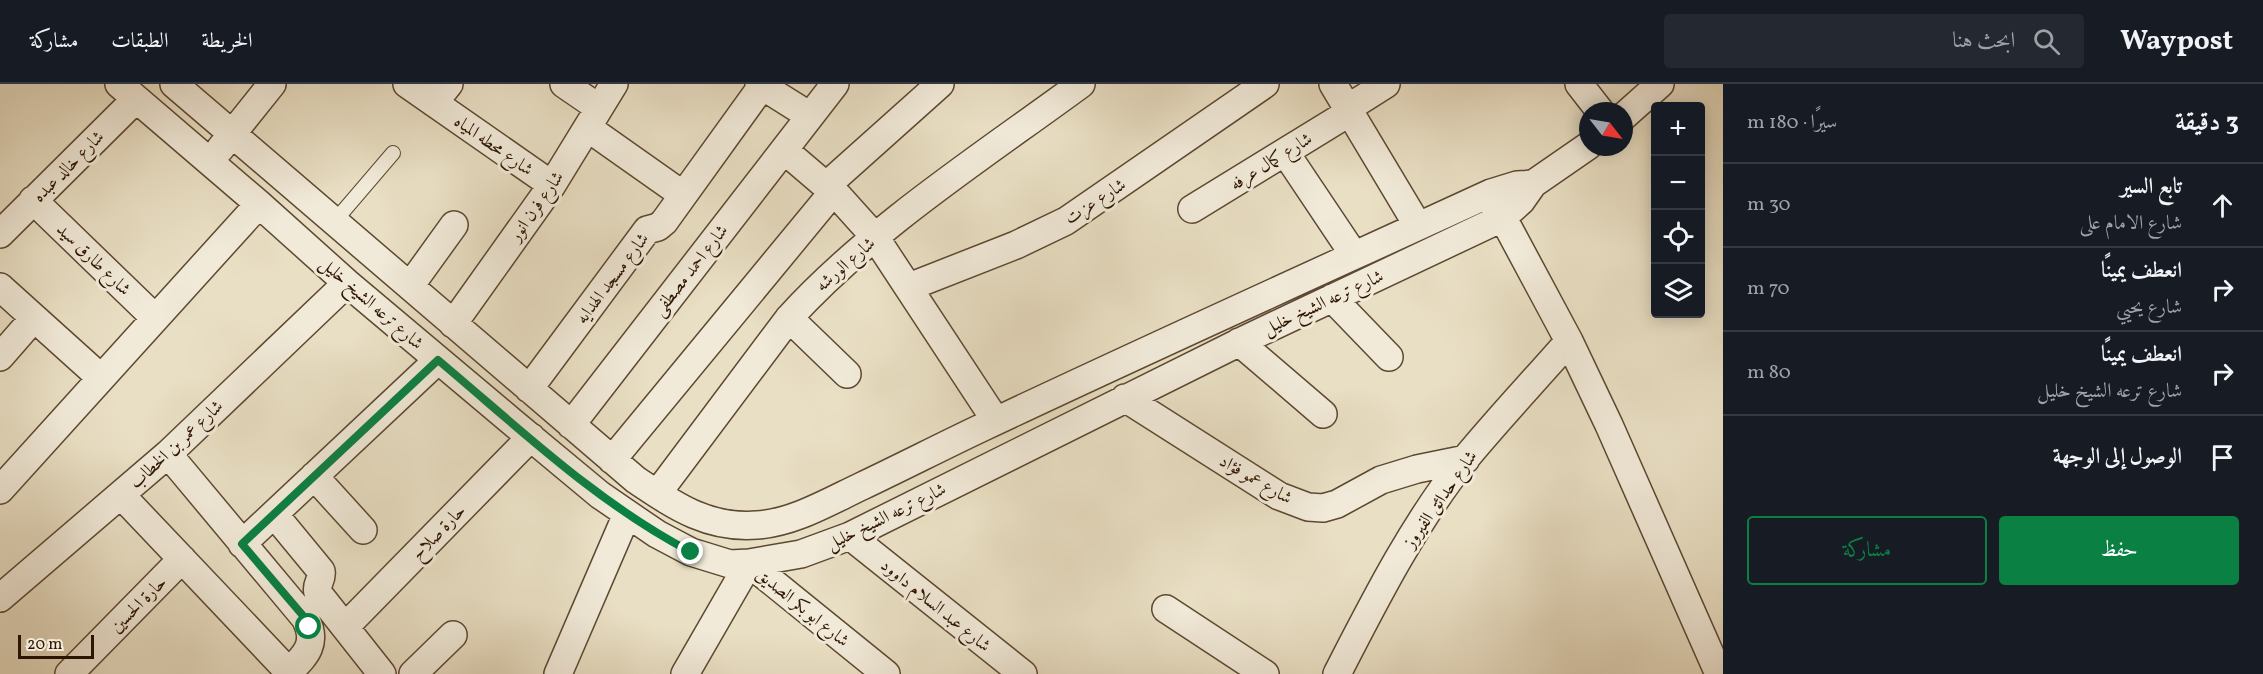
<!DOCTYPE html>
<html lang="ar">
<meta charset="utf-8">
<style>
body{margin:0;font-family:Vollkorn,Amiri,serif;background:#242831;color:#f1f3f6;direction:rtl}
.controls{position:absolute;right:18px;top:18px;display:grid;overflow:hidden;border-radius:6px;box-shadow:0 3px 15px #0003}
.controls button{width:54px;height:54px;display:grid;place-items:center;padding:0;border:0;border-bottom:2px solid #363941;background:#171b24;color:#f1f3f6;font:30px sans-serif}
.compass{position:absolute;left:1579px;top:18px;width:54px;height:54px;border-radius:50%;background:#171b24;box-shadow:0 3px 15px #0003;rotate:121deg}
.scale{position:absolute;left:18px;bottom:15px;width:76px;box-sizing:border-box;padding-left:6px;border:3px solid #2e1500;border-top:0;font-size:16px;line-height:21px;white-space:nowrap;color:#2e1500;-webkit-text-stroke:4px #f1ead9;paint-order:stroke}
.stop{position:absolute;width:18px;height:18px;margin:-14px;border:4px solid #0b8043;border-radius:50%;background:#fff}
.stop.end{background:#0b8043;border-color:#fff;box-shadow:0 2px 6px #0008}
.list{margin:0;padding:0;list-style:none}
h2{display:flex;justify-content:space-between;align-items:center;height:78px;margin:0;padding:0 24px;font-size:26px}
h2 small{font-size:20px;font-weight:400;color:#9ea1a6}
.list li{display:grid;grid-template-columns:39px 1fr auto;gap:18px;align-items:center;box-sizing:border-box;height:84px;padding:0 24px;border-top:2px solid #363941}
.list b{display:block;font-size:22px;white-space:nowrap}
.list p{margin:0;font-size:20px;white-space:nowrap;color:#9ea1a6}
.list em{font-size:20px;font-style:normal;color:#9ea1a6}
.actions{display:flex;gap:12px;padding:18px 24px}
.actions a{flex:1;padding:14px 0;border:2px solid #0b8043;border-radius:6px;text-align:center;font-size:21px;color:#0b8043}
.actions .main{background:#0b8043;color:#fff}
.icon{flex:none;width:33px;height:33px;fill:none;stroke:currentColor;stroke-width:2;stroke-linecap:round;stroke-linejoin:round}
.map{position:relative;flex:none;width:1723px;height:590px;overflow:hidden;direction:ltr}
header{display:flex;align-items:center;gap:36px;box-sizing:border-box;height:84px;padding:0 30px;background:#171b24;border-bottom:2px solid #363941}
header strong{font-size:28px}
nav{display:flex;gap:33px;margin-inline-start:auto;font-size:21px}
.search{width:420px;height:54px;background:#242831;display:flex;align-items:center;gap:15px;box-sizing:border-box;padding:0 21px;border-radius:6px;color:#9ea1a6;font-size:22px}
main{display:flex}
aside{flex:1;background:#171b24}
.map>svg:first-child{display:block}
</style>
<header>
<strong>Waypost</strong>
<div class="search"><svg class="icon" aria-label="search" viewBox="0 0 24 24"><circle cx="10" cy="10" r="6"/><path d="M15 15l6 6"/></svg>ابحث هنا</div>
<nav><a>الخريطة</a><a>الطبقات</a><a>مشاركة</a></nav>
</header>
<main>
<aside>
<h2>3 دقيقة<small>سيرًا · 180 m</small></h2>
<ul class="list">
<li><svg class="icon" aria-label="ahead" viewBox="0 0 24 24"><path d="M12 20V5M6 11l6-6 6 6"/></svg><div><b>تابع السير</b><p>شارع الامام على</p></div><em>30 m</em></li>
<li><svg class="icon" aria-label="right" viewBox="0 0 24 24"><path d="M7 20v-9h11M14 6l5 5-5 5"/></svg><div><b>انعطف يمينًا</b><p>شارع يحيي</p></div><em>70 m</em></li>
<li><svg class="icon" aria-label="right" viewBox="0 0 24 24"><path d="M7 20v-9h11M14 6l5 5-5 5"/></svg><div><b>انعطف يمينًا</b><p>شارع ترعه الشيخ خليل</p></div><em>80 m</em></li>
<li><svg class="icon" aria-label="arrive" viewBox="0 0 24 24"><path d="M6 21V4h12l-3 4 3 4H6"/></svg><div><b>الوصول إلى الوجهة</b></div></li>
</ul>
<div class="actions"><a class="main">حفظ</a><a>مشاركة</a></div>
</aside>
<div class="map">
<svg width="1723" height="590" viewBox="0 0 1723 590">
<rect width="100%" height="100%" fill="#e9dfc4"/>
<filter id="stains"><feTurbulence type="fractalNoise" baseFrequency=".00333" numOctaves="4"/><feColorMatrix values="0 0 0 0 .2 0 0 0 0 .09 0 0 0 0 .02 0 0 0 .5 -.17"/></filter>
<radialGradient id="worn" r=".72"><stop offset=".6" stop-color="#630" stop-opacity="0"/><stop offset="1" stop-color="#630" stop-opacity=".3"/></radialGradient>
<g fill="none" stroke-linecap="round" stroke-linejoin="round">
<defs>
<path id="lane" d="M 334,138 L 393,69"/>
<path id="street" d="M 119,0 L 259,120 L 347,199 L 511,337 L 600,411 L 657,450 L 691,468 L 730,480 L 749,479 L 801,470 L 850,452 L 1246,255 L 1502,134 L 1521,117 L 1533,100 L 1588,62
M 174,0 L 636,396 C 675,422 708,445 757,441 C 793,439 830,417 862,402 C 902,383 941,363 981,344 C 1150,264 1321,187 1491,109 L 1517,101 L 1533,100
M 407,0 L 552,101
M 564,0 L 599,24
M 759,0 L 810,32
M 1333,0 L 1418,142
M 1579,0 L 1600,27
M 434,19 L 449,0
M 1348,24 L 1386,0
M 1624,32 L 1660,0
M 588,44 L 683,111
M 220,65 L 272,0
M 784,66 L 839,113 L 875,153 L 996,337
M 1285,68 L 1354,171
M 826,102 L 940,0
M 33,116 L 155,234
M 1495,119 L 1569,257 L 1609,341 L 1719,590
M 1192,125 L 1350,28
M 0,150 L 136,15
M 410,202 L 454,141
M 0,203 L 101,294
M 909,203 L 1016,161 L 1066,137 L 1265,0
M 1332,214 L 1389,273
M 789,234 L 847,290
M 453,240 L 552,101 L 614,0
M 1239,258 L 1323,330
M 0,273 L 34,234
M 529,305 L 647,146 L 658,143 L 664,138 L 762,2
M 1125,314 L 1279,412 L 1308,423 L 1323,424 L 1337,420 L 1381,396 L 1417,385 L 1466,375
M 571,341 L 835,0
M 168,370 L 305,534 C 319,560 305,572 287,590
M 612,376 L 833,108
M 314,392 L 363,446
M 0,406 L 259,120
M 657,410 L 789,234 C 871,144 983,72 1081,0
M 121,411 L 289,588
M 274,430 L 321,487 C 323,496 315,500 318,509 L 382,590
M 850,452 L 1023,590
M 242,460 L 438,276
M 0,514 L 168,370 L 347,199
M 1166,525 L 1265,590
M 345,543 L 531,353
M 69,590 L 182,475
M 413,590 L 453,551
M 558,590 L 627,430
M 685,590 L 749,479 L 886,590
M 1337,590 C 1375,516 1414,439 1466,374 C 1499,334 1535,296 1569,257"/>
</defs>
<use href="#lane" stroke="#5d4831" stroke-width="16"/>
<use href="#street" stroke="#5d4831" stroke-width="30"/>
<use href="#lane" stroke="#f1ead9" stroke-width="14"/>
<use href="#street" stroke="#f1ead9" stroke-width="27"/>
</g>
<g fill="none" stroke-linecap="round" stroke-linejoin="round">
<path stroke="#0b8043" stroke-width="8" d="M 309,543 L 305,534 L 242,460 L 438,276 C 519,344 597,419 691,468"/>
</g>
<g text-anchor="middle" stroke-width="6" stroke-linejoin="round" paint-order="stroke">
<g font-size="18" fill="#2e1500" stroke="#f1ead9">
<text transform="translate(494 61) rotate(35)" y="6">شارع محطه المياه</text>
<text transform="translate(1271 77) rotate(-32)" y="6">شارع كمال عرفه</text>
<text transform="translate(68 82) rotate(-45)" y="6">شارع خالد عبده</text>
<text transform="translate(1095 117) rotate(-33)" y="6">شارع عزت</text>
<text transform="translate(536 122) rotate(-55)" y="6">شارع فرن انور</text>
<text transform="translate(94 175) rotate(44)" y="6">شارع طارق سيد</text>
<text transform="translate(845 180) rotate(-41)" y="6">شارع الورشه</text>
<text transform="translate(690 186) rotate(-52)" y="6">شارع احمد مصطفى</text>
<text transform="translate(612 194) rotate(-53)" y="6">شارع مسجد الهدايه</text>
<text transform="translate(1323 218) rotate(-25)" y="6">شارع ترعه الشيخ خليل</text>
<text transform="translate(372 219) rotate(41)" y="6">شارع ترعه الشيخ خليل</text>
<text transform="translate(176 360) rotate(-43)" y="6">شارع عمر بن الخطاب</text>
<text transform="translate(1256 395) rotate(30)" y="6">شارع عمو فؤاد</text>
<text transform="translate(1440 415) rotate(-55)" y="6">شارع حدائق الفيروز</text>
<text transform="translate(886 432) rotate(-26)" y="6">شارع ترعه الشيخ خليل</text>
<text transform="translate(438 448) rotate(-46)" y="6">حارة صلاح</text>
<text transform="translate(138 520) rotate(-45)" y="6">حارة الحسين</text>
<text transform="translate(936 521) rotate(39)" y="6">شارع عبد السلام داوود</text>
<text transform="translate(803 523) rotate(39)" y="6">شارع ابو بكر الصديق</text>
</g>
</g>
<rect width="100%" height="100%" filter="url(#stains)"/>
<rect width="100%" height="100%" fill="url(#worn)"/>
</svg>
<div class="controls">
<button>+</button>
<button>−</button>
<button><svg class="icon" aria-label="locate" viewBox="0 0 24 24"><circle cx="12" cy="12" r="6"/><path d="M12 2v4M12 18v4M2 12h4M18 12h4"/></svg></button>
<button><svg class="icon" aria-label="layers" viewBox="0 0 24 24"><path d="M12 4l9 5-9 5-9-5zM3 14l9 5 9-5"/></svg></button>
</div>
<svg class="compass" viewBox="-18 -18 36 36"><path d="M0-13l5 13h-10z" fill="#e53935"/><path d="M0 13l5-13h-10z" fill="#9ea1a6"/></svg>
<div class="scale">20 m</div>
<div class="stop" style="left:309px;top:543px"></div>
<div class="stop end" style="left:691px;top:468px"></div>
</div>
</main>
